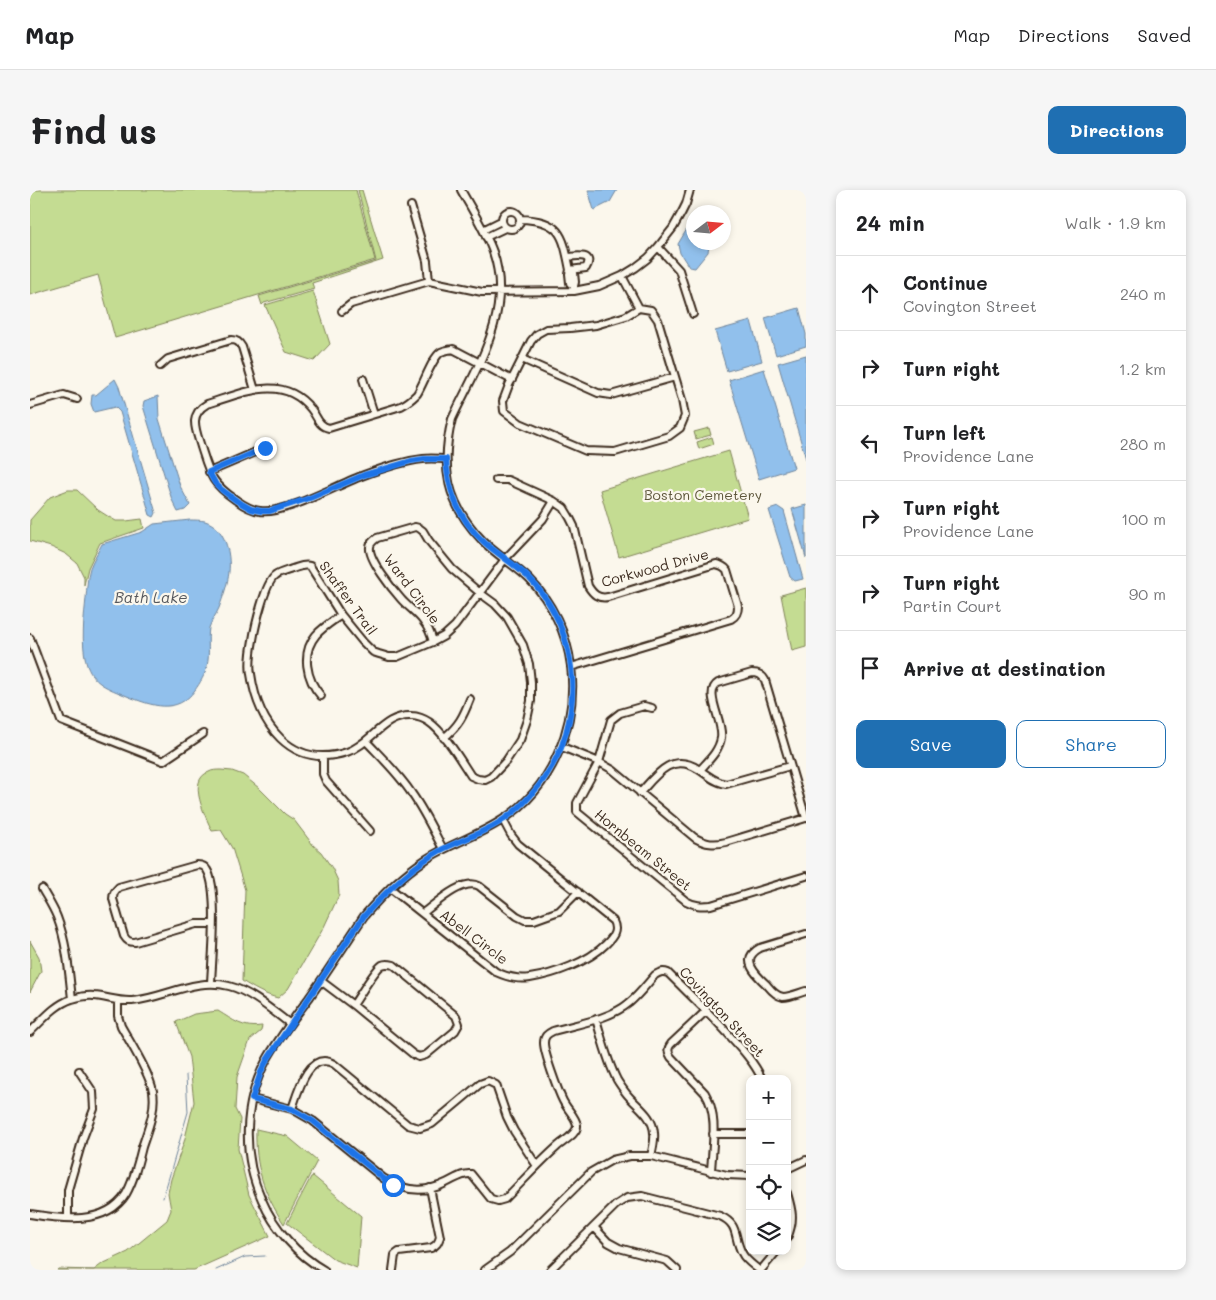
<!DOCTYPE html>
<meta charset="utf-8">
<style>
body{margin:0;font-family:Mali,sans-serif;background:#f6f6f6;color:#202124}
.controls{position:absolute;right:15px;bottom:15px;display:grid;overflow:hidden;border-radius:10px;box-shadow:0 2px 8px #0003}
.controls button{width:45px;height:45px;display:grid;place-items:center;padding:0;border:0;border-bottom:1px solid #e0e0e0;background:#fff;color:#202124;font:25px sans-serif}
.compass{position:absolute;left:656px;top:15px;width:45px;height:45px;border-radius:50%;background:#fff;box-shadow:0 2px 8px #0003;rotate:74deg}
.stop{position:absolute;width:15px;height:15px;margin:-11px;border:4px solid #1a73e8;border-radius:50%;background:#fff}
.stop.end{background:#1a73e8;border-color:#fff;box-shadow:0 1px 5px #0008}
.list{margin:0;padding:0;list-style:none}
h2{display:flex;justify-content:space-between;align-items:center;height:65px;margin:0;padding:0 20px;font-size:21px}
h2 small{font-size:16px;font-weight:400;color:#757577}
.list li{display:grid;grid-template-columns:32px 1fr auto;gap:15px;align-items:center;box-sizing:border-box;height:75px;padding:0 20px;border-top:1px solid #e0e0e0}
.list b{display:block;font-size:19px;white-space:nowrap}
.list p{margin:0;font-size:16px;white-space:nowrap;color:#757577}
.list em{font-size:16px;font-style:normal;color:#757577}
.actions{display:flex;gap:10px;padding:15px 20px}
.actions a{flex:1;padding:11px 0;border:1px solid #1f6fb2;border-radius:10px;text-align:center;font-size:18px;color:#1f6fb2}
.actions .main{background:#1f6fb2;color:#fff}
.icon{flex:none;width:28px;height:28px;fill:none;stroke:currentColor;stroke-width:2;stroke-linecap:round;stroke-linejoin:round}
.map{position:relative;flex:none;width:776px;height:1080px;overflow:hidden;border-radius:10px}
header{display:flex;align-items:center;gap:30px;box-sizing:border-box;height:70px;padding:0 25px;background:#fff;border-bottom:1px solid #e0e0e0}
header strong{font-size:24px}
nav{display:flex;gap:28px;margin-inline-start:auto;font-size:18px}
.intro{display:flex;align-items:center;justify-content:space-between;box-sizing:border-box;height:120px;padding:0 30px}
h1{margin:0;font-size:35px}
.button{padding:12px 22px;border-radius:10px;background:#1f6fb2;color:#fff;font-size:18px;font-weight:700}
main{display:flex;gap:30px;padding:0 30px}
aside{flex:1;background:#fff;border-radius:10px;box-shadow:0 2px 8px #0003}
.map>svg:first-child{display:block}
</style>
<header>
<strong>Map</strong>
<nav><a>Map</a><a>Directions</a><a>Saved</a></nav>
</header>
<div class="intro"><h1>Find us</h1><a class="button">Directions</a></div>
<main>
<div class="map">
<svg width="776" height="1080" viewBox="0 0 776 1080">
<rect width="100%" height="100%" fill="#fbf7ec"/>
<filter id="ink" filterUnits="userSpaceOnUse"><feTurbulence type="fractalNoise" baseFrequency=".02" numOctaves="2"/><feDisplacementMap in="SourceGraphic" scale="10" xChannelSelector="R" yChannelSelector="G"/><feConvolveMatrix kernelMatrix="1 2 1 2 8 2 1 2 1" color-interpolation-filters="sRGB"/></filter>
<g filter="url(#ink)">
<path fill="#c4dc92" stroke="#808358" d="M 0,0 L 326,0 L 345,70 L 85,148 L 68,85 L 0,105 Z
M 328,0 L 332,0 L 353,70 L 282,93 L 284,99 L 234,113 L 232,115 L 229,106 L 346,71 Z
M 283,101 L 300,154 L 284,171 L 256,162 L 235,115 Z
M 679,238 L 681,245 L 666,249 L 664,242 Z
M 682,247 L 684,254 L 669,259 L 667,252 Z
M 699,261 L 718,328 L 589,367 L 570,300 Z
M 38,300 L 47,300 L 68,320 L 79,327 L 86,331 L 96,331 L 112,329 L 114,338 L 70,353 L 58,378 L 54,395 L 54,387 L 47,373 L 36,364 L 21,357 L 0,351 L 0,330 L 20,307 Z
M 776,398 L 776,457 L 762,461 L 751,405 Z
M 191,580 L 202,581 L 213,585 L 229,598 L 255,624 L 264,630 L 283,655 L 291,662 L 302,678 L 308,691 L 309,705 L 294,737 L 258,799 L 248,808 C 235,805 223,798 212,791 L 215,700 L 202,658 L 191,640 L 182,641 C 176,627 156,590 179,582 C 182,580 187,580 191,580 Z
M 0,751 L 9,767 L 11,781 L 0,802 Z
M 188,821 C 203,830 213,839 232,836 L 231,841 L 220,850 L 207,887 L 205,919 L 210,929 L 208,959 L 219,1005 L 240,1046 L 164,1080 L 27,1080 L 28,1079 L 64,1080 L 72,1074 L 98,1062 L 137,1030 L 141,1020 L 138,1003 L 141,989 L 154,952 L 164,912 L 159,867 L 146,832 L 164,824 Z
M 226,939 L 257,946 L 287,971 L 254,1034 C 233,1002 225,977 226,939 Z
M 283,986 L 331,1026 L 327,1078 L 305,1070 L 257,1033 L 281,987 Z"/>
<path fill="#91c0ec" stroke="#6f849a" d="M 558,0 L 587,0 L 580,12 L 564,20 Z
M 660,34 L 663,41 L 664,52 L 676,53 L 679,55 L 678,62 L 665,78 L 659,77 L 650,63 L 648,54 Z
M 769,118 L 776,144 L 776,156 L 746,165 L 735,128 Z
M 721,131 L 732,171 L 697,181 L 685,141 Z
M 776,165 L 776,269 L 748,173 Z
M 734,179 L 764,278 L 729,289 L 699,190 Z
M 85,189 L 89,197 L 126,323 L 124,327 L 120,325 L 90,222 L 85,217 L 64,222 L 61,214 L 62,205 L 66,205 Z
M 128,206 L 129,229 L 150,296 L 160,315 L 155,320 L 148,322 L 142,310 L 113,216 L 114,211 Z
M 776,315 L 776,368 L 762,319 Z
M 748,317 L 754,321 L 773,389 L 765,391 L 760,387 L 739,320 Z
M 160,330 C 165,330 170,330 175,331 C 195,337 201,363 199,382 C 198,393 193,407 189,418 C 186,425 181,431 179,438 C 177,451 180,464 177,476 C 175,485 170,493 165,500 C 147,525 122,516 97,506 C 78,498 62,494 56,472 C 51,451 54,429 56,408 C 57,398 57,388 60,378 C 63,370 68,362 72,354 L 112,342 L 124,334 Z"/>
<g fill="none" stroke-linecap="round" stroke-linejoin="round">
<path stroke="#6f849a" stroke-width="1" d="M 133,1008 L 158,922 L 156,885
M 186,1080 L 215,1067 L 235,1066"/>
<defs>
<path id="minor" d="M 381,16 L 397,71 L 399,91
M472 30a9 9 0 1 1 18 0a9 9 0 1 1-18 0Z
M 490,29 C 531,30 533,45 540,80 L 539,84 L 540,93 L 544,96
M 453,40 L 471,31
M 456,47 L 475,38
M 628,57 L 649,80 L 663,124
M 538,67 C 546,66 565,63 556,78 L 540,80
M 540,80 L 544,83 L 545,92 L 544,96 L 544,99
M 592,86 L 609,118
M 609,118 L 621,120 L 628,130 L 652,210 L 655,226 L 650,238 L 639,246 L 585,262 L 556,261 L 490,233 L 474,221 L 473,211 L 479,195 L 501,151 L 507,144 L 516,139 L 540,138 L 566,135 L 596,126 Z
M 312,121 L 321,114 L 399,91 L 452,102 L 544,101 L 569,96 L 592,86 L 605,78 L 618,68 L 628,57 L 643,38 L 652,22 L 656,14 L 660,0
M 492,169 L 568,203 L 581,205 L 645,187
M 130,176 L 138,169 L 201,150 C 207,150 209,152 212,157 L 225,200
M 333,189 L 344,224
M 0,215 L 34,205 L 47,209
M 416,269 C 408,269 401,268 393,269 C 376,271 350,279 334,285 C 309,294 254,325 230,321 C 221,320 213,315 206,310 C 181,293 180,285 171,257 C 166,240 158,225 177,214 C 213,203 253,183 281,219 C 287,226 288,236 299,238 L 371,216 C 377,213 382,209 387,204 C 394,193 402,168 411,162 C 415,160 419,160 423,159 L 482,190
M 179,282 L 235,258
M 466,290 L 478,290 L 524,311 L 534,318 L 540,328 L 544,336 L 558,396 C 563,404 568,409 578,407 L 686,374 C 691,375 694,376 697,380 L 708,416 C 708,423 706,426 701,429 L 541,477
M 0,448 L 31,531 L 133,571 L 173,544
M 403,452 C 401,444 398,437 393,431 C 387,423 378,417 371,409 C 363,400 338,369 340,357 C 340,353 343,351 347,348 L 385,337 L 389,338 L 393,341 L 399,351 L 422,379 L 450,403 L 465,414 L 477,427 L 493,455 L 499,474 L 501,492 L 501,511 L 497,530 L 490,550 L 476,571 L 461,587 L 455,590 L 448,589 L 441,586 C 431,571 414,542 399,532 C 395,529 387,526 382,526 C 354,524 341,554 317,562 C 261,580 228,534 221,484 C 219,473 221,461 223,450 C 225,437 235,393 245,386 C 250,382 257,381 262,379 C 269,377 274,374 280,376 L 311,425 L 333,452 L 343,462 L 349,464 L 359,467 L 367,467 L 403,452 L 414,446 L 425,436 L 475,369 L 513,329 L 524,311
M 291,506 C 276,489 271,463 286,445 C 293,437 303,431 311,425
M 622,518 L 614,516 L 590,523 L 581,530 L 569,572 L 547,613 L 547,622 L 656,711 C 665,716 671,716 681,715 L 776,686
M 414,548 C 429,535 433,527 440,509
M 336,551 C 352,568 369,584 382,604 C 394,621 403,640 413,659
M 532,557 L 569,572 L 583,580 L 665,648 C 676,654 684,655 696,652 L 776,628
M 293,567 L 293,584 L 296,591 L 340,641
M 670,580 C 678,571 689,561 691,548 C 694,532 673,502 688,493 L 722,483 C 729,483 732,485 735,490 L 776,628
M 610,603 C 626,585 642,562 668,579 C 678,585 684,592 696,594 L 760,576
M 360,698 L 466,782 C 477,787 488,790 500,788 C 525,784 558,772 576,754 C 583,747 588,741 583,731 L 488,654 L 481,645 L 473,630
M 12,699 C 17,708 23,717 27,727 C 37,753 39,782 42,809
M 393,723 C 405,714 434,687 449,696 L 487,726 L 495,730 L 504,730 L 529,721 L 548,702
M 776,744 L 730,758 C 709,769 726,785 737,795 C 741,800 746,806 753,807 C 760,807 769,803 776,801
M 291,791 L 323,815 L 384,865 L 389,867 L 396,865 L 425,841 L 429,834 L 426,826 L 364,775 C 360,774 356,773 352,775 C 345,779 329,807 323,815
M 181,793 C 182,769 189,699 177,680 C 175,676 172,675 167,675 L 89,697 C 85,701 83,703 83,709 L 94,746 C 97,751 99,752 105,752 L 166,734 L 183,734
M 676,821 L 641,854 C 637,859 638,862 641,867 L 675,903 C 689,926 682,956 681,982
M 566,829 C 572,849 577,871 587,890 C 590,895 593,899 596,903 C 606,916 623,925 624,943 C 625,950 623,958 621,966
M 0,842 C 13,830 24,815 42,809 C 49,807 57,805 64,806 C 77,807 89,812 102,811 C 135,808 165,787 199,796 C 220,801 243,821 260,834
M 222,909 L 262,919 L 283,931 L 353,988 C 373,1001 394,1004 416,993 C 425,989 432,983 441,984 L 461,1009 L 468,1011 L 475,1009 C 492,992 509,973 527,957 C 533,951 548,944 547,935 C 546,927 537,919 533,911 C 528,901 514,863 514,853 C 514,846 517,844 523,841 C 547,834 580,829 599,813 C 609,805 617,794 625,785 C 630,782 633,781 638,783 C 656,801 674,818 691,836 C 706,853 722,868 732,889
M 262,919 C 268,901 279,860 304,874 L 378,935 L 390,938 L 402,934 L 450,894 L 458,891 L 466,895 L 477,927 L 484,941 L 507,976
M 683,944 L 720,944
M 757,979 L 776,970
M 757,1003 C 762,1020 765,1030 757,1048
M 0,1024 C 31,1029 76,1036 96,1004 C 104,990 108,973 112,957 C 118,939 126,920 123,901 C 119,882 101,854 91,836 L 88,826 L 88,811
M 38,1028 L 38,1000 L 53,948 L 64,919 L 63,902 L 49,881
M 564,1037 L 578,1052 L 589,1058 L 637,1071 L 647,1080
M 294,1080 C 267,1065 244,1038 232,1010 C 212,966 213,914 236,871 C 248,849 264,828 279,808 C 298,781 316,753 334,726 C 352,705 372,685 395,670 C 419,654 448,646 472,630 C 523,598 548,534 541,476 C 537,444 522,412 499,389 C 485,375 466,365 452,350 C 417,314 410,277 422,229 C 447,176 484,122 463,62 C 455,40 442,20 431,0
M 363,1080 L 365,1065 L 369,1062 L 401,1058 C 407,1055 408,1053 410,1047 L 400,998
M 455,1080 L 480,1062 L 561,982 L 582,970 L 600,966 L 621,966 L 697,985 L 720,986
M 520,1080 L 586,1015 L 597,1008 L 612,1006 L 690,1026 C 710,1035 703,1047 712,1063 C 715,1070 723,1075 729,1080
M 731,1080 L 747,1061"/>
</defs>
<use href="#minor" stroke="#3b2a1e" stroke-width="10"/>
<use href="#minor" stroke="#fbf7ec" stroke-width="6"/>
</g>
</g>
<g fill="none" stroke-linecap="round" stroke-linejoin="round" filter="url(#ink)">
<path stroke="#1a73e8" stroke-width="6" d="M 235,258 L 179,282 L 185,293 L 192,300 L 207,311 L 221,319 L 231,321 L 240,321 L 280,308 L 334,285 L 348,281 L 381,271 L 394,269 L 416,269 C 418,301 430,331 455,353 C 469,365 486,375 499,388 C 539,429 551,490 536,543 C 534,548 533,553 531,558 C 524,574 513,592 501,605 C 488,620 471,633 453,641 C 439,648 425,653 411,660 C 381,677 357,700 334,726 L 237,870 L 231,882 L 222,909 L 262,919 L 283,931 L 353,988 L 363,995"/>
</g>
<g text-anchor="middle" stroke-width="4.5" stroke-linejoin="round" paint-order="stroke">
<g font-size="14" fill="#5d563b" stroke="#fbf7ec">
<text x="673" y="310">Boston Cemetery</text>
</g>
<g font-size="14" fill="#3b2a1e" stroke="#fbf7ec">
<text transform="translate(625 378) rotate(-15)" y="5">Corkwood Drive</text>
<text transform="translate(382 399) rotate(53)" y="5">Ward Circle</text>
<text transform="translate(318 408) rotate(54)" y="5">Shaffer Trail</text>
<text transform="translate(613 660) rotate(39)" y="5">Hornbeam Street</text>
<text transform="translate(444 747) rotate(37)" y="5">Abell Circle</text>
<text transform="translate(692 822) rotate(47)" y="5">Covington Street</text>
</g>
<g font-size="15" font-style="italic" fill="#55575c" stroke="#fbf7ec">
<text x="121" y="413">Bath Lake</text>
</g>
</g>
</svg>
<div class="controls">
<button>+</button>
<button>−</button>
<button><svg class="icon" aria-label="locate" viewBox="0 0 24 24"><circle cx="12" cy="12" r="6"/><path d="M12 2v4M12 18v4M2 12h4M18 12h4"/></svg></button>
<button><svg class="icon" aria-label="layers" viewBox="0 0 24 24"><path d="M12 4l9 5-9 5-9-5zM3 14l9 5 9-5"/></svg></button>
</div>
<svg class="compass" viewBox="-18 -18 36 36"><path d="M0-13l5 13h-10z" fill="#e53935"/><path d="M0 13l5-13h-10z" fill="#757577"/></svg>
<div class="stop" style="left:363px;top:995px"></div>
<div class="stop end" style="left:235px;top:258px"></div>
</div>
<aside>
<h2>24 min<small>Walk · 1.9 km</small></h2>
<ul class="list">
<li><svg class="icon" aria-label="ahead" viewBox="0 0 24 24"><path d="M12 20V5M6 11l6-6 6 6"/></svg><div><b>Continue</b><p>Covington Street</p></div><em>240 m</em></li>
<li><svg class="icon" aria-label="right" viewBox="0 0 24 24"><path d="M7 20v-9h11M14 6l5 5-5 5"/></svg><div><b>Turn right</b></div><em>1.2 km</em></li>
<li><svg class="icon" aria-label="left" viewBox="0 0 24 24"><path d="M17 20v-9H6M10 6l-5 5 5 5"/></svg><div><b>Turn left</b><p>Providence Lane</p></div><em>280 m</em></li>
<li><svg class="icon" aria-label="right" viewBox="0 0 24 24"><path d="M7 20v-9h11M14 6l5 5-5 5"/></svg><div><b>Turn right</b><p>Providence Lane</p></div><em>100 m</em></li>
<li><svg class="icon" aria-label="right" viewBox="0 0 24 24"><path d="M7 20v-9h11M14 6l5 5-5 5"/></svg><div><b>Turn right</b><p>Partin Court</p></div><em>90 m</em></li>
<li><svg class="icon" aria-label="arrive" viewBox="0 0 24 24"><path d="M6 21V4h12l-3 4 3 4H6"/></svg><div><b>Arrive at destination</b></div></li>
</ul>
<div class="actions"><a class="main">Save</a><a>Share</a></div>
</aside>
</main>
